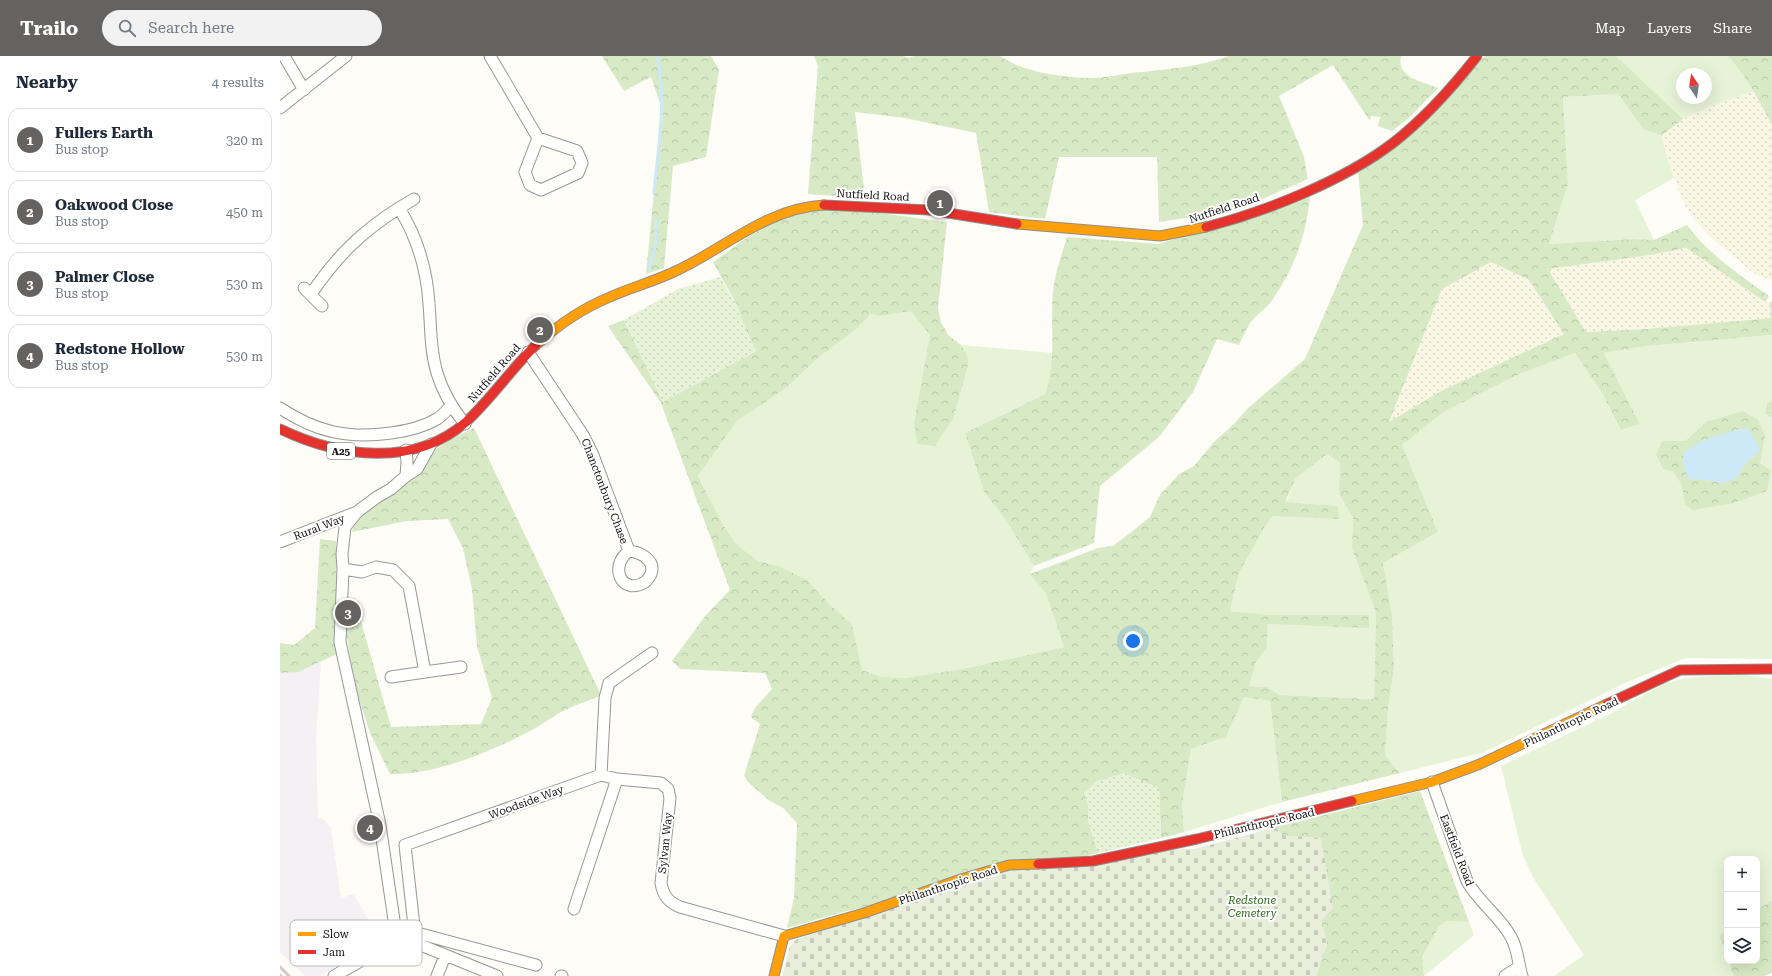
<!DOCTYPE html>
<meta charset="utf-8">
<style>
body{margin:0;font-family:"Roboto Serif",serif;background:#f2f2f3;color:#1f2937}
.controls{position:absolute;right:12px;bottom:12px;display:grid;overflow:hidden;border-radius:8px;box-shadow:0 4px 16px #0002}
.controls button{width:36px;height:36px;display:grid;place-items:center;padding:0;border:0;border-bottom:1px solid #e0e1e3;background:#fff;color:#1f2937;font:20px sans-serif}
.compass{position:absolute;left:1396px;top:12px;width:36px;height:36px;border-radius:50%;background:#fff;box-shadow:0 4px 16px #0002;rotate:347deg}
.you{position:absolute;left:853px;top:585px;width:14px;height:14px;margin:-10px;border:3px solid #fff;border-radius:50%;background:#1a73e8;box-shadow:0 0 0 6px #1a73e833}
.badge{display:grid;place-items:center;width:26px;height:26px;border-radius:50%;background:#646362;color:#fff;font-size:13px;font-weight:700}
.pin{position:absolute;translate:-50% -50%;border:2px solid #fff;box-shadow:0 1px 4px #0006}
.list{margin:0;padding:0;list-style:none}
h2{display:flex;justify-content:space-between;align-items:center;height:52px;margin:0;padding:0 16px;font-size:17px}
h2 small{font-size:13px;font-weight:400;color:#747a83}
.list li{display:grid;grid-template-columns:26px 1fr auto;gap:12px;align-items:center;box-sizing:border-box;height:64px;margin:0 8px 8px;padding:0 8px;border:1px solid #e0e1e3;border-radius:12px}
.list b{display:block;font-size:15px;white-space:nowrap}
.list p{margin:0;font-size:13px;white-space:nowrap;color:#747a83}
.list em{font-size:13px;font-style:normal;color:#747a83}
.icon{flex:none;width:22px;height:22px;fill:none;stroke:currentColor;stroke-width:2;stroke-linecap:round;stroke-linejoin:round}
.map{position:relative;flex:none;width:1492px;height:920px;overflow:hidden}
header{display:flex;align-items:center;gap:24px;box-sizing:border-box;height:56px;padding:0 20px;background:#646362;color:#fff}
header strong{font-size:19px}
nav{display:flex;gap:22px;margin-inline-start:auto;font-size:14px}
.search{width:280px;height:36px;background:#f2f2f3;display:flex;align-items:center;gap:10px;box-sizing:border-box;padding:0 14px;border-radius:22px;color:#747a83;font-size:15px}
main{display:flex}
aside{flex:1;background:#fff}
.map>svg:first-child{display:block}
</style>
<header>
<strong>Trailo</strong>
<div class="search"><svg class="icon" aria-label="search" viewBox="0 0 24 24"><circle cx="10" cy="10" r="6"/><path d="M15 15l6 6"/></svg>Search here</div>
<nav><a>Map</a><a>Layers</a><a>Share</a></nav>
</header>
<main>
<aside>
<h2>Nearby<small>4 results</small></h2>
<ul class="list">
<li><span class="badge">1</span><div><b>Fullers Earth</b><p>Bus stop</p></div><em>320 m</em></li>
<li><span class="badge">2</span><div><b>Oakwood Close</b><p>Bus stop</p></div><em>450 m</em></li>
<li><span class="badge">3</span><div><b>Palmer Close</b><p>Bus stop</p></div><em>530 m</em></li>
<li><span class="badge">4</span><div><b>Redstone Hollow</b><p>Bus stop</p></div><em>530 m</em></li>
</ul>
</aside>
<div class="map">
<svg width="1492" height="920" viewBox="0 0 1492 920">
<defs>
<pattern id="farmland-dots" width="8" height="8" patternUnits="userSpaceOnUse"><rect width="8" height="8" fill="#f9f7e4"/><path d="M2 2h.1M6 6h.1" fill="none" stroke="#d4d3c3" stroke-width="1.8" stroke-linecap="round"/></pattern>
<pattern id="forest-crowns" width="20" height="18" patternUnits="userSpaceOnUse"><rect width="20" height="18" fill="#d8eac5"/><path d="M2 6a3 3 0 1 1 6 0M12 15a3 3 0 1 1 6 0" fill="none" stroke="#b8c8a8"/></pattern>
<pattern id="cemetery-stones" width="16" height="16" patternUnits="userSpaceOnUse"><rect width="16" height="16" fill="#e9eedb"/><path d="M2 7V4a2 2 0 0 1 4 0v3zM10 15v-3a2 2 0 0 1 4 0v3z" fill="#c7cbbb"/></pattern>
<pattern id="garden-dots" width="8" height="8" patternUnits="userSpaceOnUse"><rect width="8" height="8" fill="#e7f3d7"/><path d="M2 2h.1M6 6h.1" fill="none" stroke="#c5cfb8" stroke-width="1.8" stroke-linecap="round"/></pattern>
</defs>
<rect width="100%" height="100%" fill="#fdfcf7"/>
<path fill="#f5f0f3" d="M 0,598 L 41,607 L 36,682 L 38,761 L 42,762 L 51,772 L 61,843 L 69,839 L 74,839 L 98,880 L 73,902 L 39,920 L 25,920 L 0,896 Z"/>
<path fill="url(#farmland-dots)" d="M 1475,35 L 1492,69 L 1492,224 L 1476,219 L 1428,179 L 1411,159 L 1401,142 L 1381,80 L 1403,63 L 1434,49 Z
M 1406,192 L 1485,246 L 1490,247 L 1492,262 L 1366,273 L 1306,276 L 1268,213 L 1364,200 Z
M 1211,206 L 1249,224 L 1284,278 L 1163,334 L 1109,367 L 1162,233 Z"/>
<path fill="#e7f3d7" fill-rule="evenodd" d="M 1336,0 L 1448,0 L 1460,13 L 1475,35 L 1434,49 L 1403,63 ZM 1402,18 L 1426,18 L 1426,42 L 1402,42 Z
M 1338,38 L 1363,73 L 1381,80 L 1394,122 L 1355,144 L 1374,184 L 1353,183 L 1269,188 L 1288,128 L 1283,41 Z
M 630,255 L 650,279 L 634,366 L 687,299 L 681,289 L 773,297 L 772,315 L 765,338 L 685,377 L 704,436 L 726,464 L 754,510 L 750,518 L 766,538 L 784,591 L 687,612 L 625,622 L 602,621 L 582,614 L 572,568 L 549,548 L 498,510 L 478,505 L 456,488 L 442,467 L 418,420 L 457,365 L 505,333 L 538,302 L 578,272 L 591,258 L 601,260 Z
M 1492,279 L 1492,344 L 1487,349 L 1485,358 L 1492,362 L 1492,603 L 1406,602 L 1347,626 L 1204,696 L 1120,717 L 1105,699 L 1108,653 L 1114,612 L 1112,559 L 1103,507 L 1158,476 L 1122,389 L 1165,355 L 1242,317 L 1295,297 L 1322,337 L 1341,374 L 1360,368 L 1324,297 L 1367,290 Z
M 1047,398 L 1061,407 L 1059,438 L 1073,462 L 1072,493 L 1096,557 L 1094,643 L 1000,639 L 987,631 L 968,630 L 975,606 L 987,591 L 989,560 L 950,555 L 959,517 L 984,472 L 993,460 L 1058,450 L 1004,446 L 1008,442 L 1016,422 Z
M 1459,618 L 1492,623 L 1492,844 L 1477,854 L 1477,803 L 1447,803 L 1447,874 L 1439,879 L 1447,905 L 1448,905 L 1454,920 L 1274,920 L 1304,899 L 1254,823 L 1243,800 L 1221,710 L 1334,656 L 1383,628 L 1406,622 Z
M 964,641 L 990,645 L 1002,746 L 904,776 L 902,748 L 911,693 L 946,681 Z
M 1166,865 L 1189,866 L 1194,879 L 1144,920 L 1142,901 L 1159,871 Z"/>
<path fill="url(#forest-crowns)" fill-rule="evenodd" d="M 322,0 L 431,0 L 439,14 L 426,101 L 393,110 L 384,212 L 366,218 L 382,53 L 371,21 L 344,35 Z
M 534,0 L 623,0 L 629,2 L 634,0 L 720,0 C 745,17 781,21 811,22 C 827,22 846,17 862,16 C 892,13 920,10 949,0 L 1121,0 C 1116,22 1143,26 1158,32 L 1130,61 L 1112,75 L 1098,70 L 1100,61 L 1091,60 L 1090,65 L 1053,9 L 999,40 L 1024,101 L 1028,123 L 966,150 L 939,157 L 879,166 L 877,101 L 779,101 L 765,163 L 709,156 L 696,77 L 625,62 L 575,56 L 585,142 L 528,138 L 538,10 Z
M 1205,0 L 1336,0 L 1403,63 L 1381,80 L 1363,73 L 1338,38 L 1283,41 L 1288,128 L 1269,188 L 1353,183 L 1374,184 L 1407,169 C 1428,198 1460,219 1489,240 L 1485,246 L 1406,192 L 1364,200 L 1268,213 L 1306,276 L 1366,273 L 1491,262 L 1490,247 L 1492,245 L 1492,279 L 1367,290 L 1324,297 L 1360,368 L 1341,374 L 1322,337 L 1295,297 L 1242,317 L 1165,355 L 1122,389 L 1158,476 L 1103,507 L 1112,559 L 1114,612 L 1108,653 L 1105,699 L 1120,717 L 1002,746 L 990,645 L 964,641 L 946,681 L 911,693 L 902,748 L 904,776 L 881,782 L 879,732 L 804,737 L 808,749 L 808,764 L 818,797 L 559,857 L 507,872 L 514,842 L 517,767 L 503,752 L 490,745 L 471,729 L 464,720 L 480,668 L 471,661 L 475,652 L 492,633 L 485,617 L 400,613 L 392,605 L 426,559 L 450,534 L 381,347 L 328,270 L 344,264 L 383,346 L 476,295 L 466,274 L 457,249 L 433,206 C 457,189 481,170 509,160 C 550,146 623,161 667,166 L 658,252 L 661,266 L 668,279 L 681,289 L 687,299 L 688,309 L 673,363 L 655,390 L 637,388 L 634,366 L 650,279 L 630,255 L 601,260 L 591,258 L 578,272 L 538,302 L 505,333 L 457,365 L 418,420 L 442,467 L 456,488 L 478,505 L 498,510 L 527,524 L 549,548 L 572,568 L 582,614 L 602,621 L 625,622 L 687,612 L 784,591 L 766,538 L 750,518 L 818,492 L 833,490 L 854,474 L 870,461 L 880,439 L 899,418 L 914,410 L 934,386 L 955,367 L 967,353 L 1025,303 L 1083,169 L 1078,115 ZM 1211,206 L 1249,224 L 1284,278 L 1163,334 L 1109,366 L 1162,233 ZM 1047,398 L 1060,407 L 1059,438 L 1073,462 L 1072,493 L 1096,557 L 1094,643 L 1000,639 L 987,631 L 969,630 L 976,606 L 987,591 L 988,568 L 1089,572 L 1089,559 L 989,559 L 950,555 L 959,517 L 984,472 L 993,460 L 1059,463 L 1058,450 L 1005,446 L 1016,422 Z
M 1448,0 L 1492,0 L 1492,69 C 1479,44 1467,21 1448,0 Z
M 1030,139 C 1027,177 1015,211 993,243 C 987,252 977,258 970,267 C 966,274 962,282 959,289 L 937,283 L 913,336 L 879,381 L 820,430 L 814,487 L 754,510 L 726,464 L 704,436 L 685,377 L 765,338 C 777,304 770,270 773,235 C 775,217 782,198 787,181 L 879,188 Z
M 1492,344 L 1492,362 L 1485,358 L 1487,348 Z
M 1463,355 L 1478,364 L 1485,379 L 1480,407 L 1491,415 L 1487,435 L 1454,447 L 1414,454 L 1405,449 L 1402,429 L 1393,415 L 1383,413 L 1376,398 L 1382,385 L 1406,385 L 1426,366 ZM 1438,381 L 1480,394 L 1465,408 L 1456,422 L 1443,427 L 1425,424 L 1409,423 L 1422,385 Z
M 194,372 L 321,639 C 307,646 292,650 279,657 C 269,663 260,670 250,675 C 210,696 156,719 110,718 L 90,677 L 75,631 L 66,575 L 74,541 L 111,671 L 201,668 L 212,642 L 197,590 L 192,533 L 183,492 L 168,463 L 127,465 L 72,476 L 74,467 L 107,438 L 142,413 L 155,394 L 173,382 Z
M 40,483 L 56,485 L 57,598 L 18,616 L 0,617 L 0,587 L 14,589 L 35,572 Z
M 1140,735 L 1189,866 L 1166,865 L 1159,871 L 1142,901 L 1144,920 L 1036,920 L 1047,887 L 1041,865 L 1002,779 L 996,771 Z
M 1492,844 L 1492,917 L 1484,920 L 1454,920 L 1448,905 L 1477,905 L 1477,854 Z
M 1447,874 L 1447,901 L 1439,879 Z"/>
<path fill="url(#cemetery-stones)" d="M 996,771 L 1002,779 L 1041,782 L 1053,852 L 1041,865 L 1047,887 L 1036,920 L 502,920 L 510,890 L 517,883 L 716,817 L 901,793 L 915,793 Z"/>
<path fill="url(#garden-dots)" d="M 440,221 L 457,249 L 466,274 L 476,295 L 383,346 L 344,264 L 398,233 Z
M 844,717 L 879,732 L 881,782 L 818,797 L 808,764 L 808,749 L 804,737 L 817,725 Z"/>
<path fill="#cde8f7" d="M 1459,373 L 1469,373 L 1480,394 L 1465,408 L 1456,422 L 1443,427 L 1425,424 L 1409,423 L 1403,410 L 1403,396 L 1422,385 Z"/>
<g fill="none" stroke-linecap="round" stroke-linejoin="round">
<path stroke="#cde8f7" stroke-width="3" d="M 374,137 C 378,91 387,45 377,0
M 369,213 L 376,187 L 376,164"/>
<defs>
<path id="street" d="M 4,0 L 24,34
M 210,0 L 258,82 L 297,95 L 302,107 L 298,117 L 261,134 L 250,129 L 245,116 L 258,82
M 0,52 L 66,0
M 119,152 L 134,143
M 24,232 L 42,250
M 31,238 C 57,200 80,177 119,152 C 137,181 147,214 149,248 C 151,271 150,294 157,317 C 163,337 172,352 185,368
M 248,296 L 303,379 L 313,399 L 349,495
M 0,352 C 36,376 68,383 111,377 C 127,375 143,371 157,363 C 162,360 167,354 171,350
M 126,420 L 127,406 L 126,394
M 0,486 L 77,456
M 349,495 C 360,496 376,504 371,518 C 369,521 368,524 365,526 C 342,540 328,511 349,495 Z
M 63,513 L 82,516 L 96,511 L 113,514 L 129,530 L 145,616 L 181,611
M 111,621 L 145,616
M 321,719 L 337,723 L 381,727 L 388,733 L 390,742 L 381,827 C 383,839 388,846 400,851 L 504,880
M 1152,726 L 1187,825 C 1198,846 1220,860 1231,881 C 1238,893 1238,907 1242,920
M 294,853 L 337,723
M 111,877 L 217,920
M 135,879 L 141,878 L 256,909
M 133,885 L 135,879 L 125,789 L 321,719 L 325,642 L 329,627 L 372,597
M 54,920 C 71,910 104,895 111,876 C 113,873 113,868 114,864 L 100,769 L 60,586 L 63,513 L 62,498 L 65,471 L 77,456 L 97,441 L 111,433 L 126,420 L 137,413 L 151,388
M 157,920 L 165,900
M 281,920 L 282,920
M 1225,920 L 1239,911"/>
<path id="slow" d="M 737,168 L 880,180 L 926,171
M 256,289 C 278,269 303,252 330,241 C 352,231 376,225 398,214 C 446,191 488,152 544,149
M 1072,745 L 1152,726 L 1200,708 L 1327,648
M 494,920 L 504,880 L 584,857 L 681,823 L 729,809 L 758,808"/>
<path id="jam" d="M 544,149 L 649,154 L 737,168
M 926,171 C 987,155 1063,125 1113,87 C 1145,62 1172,32 1197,0
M 0,373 C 58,401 134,412 186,366 C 212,342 231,313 256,289
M 1327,648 L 1400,614 L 1492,613
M 758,808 L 813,805 L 917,783 L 1072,745"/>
</defs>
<use href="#street" stroke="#979795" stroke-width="13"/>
<use href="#slow" stroke="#8e8d8b" stroke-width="11"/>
<use href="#jam" stroke="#8e8d8b" stroke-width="11"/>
<use href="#street" stroke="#fffffe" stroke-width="11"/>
<use href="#slow" stroke="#ff9f0a" stroke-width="9"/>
<use href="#jam" stroke="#e5322d" stroke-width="9"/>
<path stroke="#d9c6c7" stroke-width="3" d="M 0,911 L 9,920
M 0,919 L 1,920"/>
</g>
<g text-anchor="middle" stroke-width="4" stroke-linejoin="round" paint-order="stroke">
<rect fill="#fff" stroke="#585858" stroke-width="1" x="47" y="387" width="28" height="16" rx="3"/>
<g font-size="10" font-weight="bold" fill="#111">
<text x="61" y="399">A25</text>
</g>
<g font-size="11" fill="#111" stroke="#fff">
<text transform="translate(593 139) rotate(3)" y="4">Nutfield Road</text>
<text transform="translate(944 152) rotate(-18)" y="4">Nutfield Road</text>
<text transform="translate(214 317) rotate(-49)" y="4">Nutfield Road</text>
<text transform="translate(325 435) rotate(69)" y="4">Chanctonbury Chase</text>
<text transform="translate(39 471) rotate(-21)" y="4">Rural Way</text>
<text transform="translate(1291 666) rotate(-25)" y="4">Philanthropic Road</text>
<text transform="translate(246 746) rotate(-20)" y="4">Woodside Way</text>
<text transform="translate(984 767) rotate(-13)" y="4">Philanthropic Road</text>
<text transform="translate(385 787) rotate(-84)" y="4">Sylvan Way</text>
<text transform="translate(1177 794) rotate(69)" y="4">Eastfield Road</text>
<text transform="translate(668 829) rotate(-18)" y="4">Philanthropic Road</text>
</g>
<g font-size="11" font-style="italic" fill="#2f6b1f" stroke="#fff">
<text x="972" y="848">Redstone<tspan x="972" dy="13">Cemetery</tspan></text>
</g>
</g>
<rect x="10" y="864" width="132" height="46" rx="6" fill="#fff" stroke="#b8b8b8" stroke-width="1"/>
<rect x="18" y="876" width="18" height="4" fill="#ff9f0a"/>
<rect x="18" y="894" width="18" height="4" fill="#e5322d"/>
<g font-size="11" fill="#111">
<text x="43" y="882">Slow</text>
<text x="43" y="900">Jam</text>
</g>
</svg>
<div class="controls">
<button>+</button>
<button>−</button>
<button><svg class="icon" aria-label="layers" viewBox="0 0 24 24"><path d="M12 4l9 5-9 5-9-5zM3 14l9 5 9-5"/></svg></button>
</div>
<svg class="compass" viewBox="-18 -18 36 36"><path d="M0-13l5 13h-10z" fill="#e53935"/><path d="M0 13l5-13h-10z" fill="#747a83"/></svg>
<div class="you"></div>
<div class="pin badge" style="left:660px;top:147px">1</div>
<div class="pin badge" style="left:260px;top:274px">2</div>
<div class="pin badge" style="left:68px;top:557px">3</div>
<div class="pin badge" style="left:90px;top:772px">4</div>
</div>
</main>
